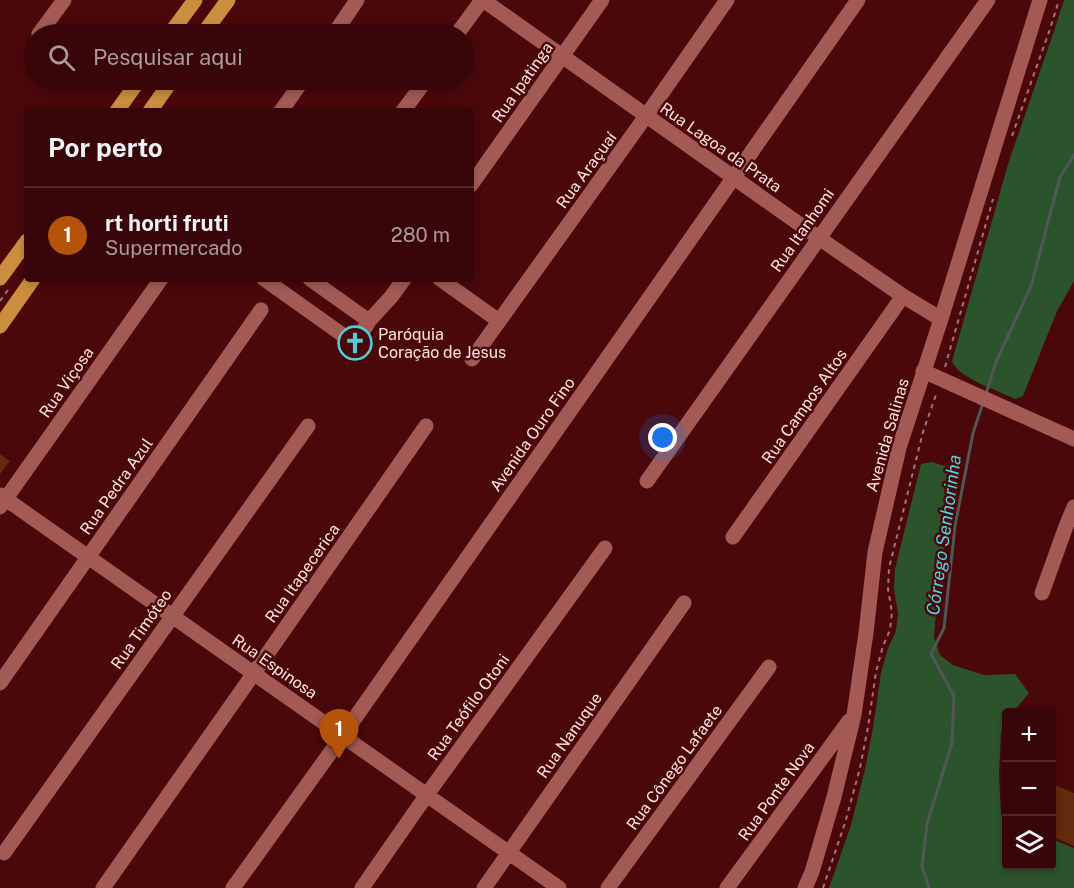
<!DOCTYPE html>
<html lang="pt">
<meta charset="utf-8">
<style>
body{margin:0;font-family:"Public Sans",sans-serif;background:#3f0f12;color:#f1f3f6}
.controls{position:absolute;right:18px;bottom:18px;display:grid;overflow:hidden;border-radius:6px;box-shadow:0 3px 9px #0003}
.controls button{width:54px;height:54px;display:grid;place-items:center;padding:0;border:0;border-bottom:2px solid #522729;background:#380608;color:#f1f3f6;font:30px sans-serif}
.you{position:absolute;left:663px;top:438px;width:21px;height:21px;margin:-15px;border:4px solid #fff;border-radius:50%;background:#1a73e8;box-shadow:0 0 0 9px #1a73e833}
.badge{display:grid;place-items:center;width:39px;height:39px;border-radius:50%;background:#b45309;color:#fff;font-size:20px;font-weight:700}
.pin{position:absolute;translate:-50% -50px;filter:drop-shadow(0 2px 3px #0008)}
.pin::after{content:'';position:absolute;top:32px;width:21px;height:18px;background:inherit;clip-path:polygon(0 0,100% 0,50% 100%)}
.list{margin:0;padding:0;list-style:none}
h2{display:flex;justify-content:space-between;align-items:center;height:78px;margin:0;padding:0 24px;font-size:26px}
h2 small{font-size:20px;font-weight:400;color:#ab999c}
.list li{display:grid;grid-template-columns:39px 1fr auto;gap:18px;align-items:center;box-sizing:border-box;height:96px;padding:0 24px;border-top:2px solid #522729}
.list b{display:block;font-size:22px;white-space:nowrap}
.list p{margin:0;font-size:20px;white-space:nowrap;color:#ab999c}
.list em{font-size:20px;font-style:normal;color:#ab999c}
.icon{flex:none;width:33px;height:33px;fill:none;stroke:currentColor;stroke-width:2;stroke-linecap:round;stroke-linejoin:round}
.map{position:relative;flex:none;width:1074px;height:888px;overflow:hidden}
.search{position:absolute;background:#380608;box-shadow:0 3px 9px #0003;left:24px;top:24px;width:450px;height:66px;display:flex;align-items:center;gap:15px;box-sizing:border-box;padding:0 21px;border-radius:33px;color:#ab999c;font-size:22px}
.panel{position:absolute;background:#380608;box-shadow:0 3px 9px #0003;left:24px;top:108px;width:450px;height:174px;border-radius:6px}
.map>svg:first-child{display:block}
</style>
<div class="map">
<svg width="1074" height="888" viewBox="0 0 1074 888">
<rect width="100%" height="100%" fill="#4a080b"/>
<path fill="#2c542c" d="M 1064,0 L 1074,0 L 1074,281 L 1057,311 L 1023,396 L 1015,399 C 999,391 958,378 952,361 L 1009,161 L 1054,31 Z
M 932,462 L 948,467 L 955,480 L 951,501 L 947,528 L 937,600 L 934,637 L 940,655 L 953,665 L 984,675 L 1015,674 L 1029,693 L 1013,712 L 1006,712 L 1006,724 L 1001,733 L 999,775 L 1001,815 L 1006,821 L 1006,866 L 1052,866 L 1052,839 L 1074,848 L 1074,888 L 829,888 L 851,825 L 865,769 L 873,728 L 881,673 L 888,648 L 896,631 L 898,613 L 894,589 L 895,569 L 921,464 Z"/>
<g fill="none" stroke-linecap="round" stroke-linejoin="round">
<path stroke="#525657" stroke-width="3" d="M 986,394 L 996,362 L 1031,286 L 1060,177 L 1074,155
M 929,888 L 922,866 L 927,824 L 952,743 L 954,696 L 931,654 L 944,628 L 955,526 L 973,433 L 983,403"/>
</g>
<path fill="#632a0d" d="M 0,454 L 10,461 L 0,474 Z
M 1052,784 L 1074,793 L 1074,846 L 1052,837 Z"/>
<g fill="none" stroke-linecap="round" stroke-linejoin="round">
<path stroke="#a37575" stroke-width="2" stroke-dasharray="4.5 4.5" stroke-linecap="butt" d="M 1012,136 L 1050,29 L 1059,0
M 0,301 L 10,287
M 945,367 L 993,199
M 823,888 L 845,823 L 860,768 L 868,727 L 876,672 L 883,646 L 890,630 L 892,613 L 888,589 L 889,568 L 923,432 L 937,392"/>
<path stroke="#a35a55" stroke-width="15" d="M 483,0 L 819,238 L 903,296 L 941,319
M 39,34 L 64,0
M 334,34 L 357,0
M 457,34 L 482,0
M 281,111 L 303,80
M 403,111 L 426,80
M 471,185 L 602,0
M 264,279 L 347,338 C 359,339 364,330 369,321 L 310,279
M 440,279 L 499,321
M 369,321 L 391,297 L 404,279
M 472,359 L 646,116 L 727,0
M 923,371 L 1074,439
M 647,481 L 988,0
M 0,495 L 559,888
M 0,507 L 161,279
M 733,537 L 903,296
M 1042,593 L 1065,529 L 1074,507
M 0,683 L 261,310
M 4,853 L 308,426
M 103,888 L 254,673 L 426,426
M 233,888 L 343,735 L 858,0
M 362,888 L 426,796 L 605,548
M 484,888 L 684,603
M 608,888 L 769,667
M 727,888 L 849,721
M 805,888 L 812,872 L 834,797 L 854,715 L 866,633 L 875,552 L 899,448 L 941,319 L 1040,0"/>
<path stroke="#cb8e3f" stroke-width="15" d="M 170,34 L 195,0
M 203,34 L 228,0
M 117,111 L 139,80
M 150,111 L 172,80
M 0,278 L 27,241
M 0,326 L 33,279"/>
</g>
<defs>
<symbol id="church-ring" viewBox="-11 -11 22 22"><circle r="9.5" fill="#4a080b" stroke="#52cbd7" stroke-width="1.5"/><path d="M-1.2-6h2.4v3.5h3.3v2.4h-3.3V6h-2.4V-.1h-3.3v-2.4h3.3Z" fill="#52cbd7"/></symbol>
</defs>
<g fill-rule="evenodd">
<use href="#church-ring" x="336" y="324" width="38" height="38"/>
</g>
<g text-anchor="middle" stroke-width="5" stroke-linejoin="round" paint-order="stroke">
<g font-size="16" fill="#ffe5e2" stroke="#4a080b">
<text transform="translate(522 82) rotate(-55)" y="6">Rua Ipatinga</text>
<text transform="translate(721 147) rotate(35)" y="6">Rua Lagoa da Prata</text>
<text transform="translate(586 170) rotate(-54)" y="6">Rua Araçuaí</text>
<text transform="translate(802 230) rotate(-55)" y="6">Rua Itanhomi</text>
<text transform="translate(66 382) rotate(-55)" y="6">Rua Viçosa</text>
<text transform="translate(804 406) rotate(-55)" y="6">Rua Campos Altos</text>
<text transform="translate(532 434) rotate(-55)" y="6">Avenida Ouro Fino</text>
<text transform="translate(887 435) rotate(-74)" y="6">Avenida Salinas</text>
<text transform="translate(116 486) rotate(-55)" y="6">Rua Pedra Azul</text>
<text transform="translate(302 573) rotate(-55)" y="6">Rua Itapecerica</text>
<text transform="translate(141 629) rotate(-55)" y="6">Rua Timóteo</text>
<text transform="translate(275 666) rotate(35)" y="6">Rua Espinosa</text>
<text transform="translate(468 707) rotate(-54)" y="6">Rua Teófilo Otoni</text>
<text transform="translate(569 735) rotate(-55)" y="6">Rua Nanuque</text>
<text transform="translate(674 767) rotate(-54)" y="6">Rua Cônego Lafaete</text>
<text transform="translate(776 791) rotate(-54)" y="6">Rua Ponte Nova</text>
</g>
<g font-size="16" fill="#ffe5e2" stroke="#4a080b" text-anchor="start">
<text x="378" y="340">Paróquia<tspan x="378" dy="18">Coração de Jesus</tspan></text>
</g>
<g font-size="18" font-style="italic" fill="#4dd4e1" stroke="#4a080b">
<text transform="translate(944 535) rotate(-82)" y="6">Córrego Senhorinha</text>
</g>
</g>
</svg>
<div class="controls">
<button>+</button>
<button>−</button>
<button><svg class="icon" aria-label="layers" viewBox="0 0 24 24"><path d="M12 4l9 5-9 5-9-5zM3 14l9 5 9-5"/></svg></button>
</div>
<div class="you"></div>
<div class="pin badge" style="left:339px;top:759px">1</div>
<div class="search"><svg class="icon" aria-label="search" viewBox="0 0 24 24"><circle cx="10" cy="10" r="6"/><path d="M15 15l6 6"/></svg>Pesquisar aqui</div>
<section class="panel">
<h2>Por perto<small></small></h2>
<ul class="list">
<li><span class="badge">1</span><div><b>rt horti fruti</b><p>Supermercado</p></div><em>280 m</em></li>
</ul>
</section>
</div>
